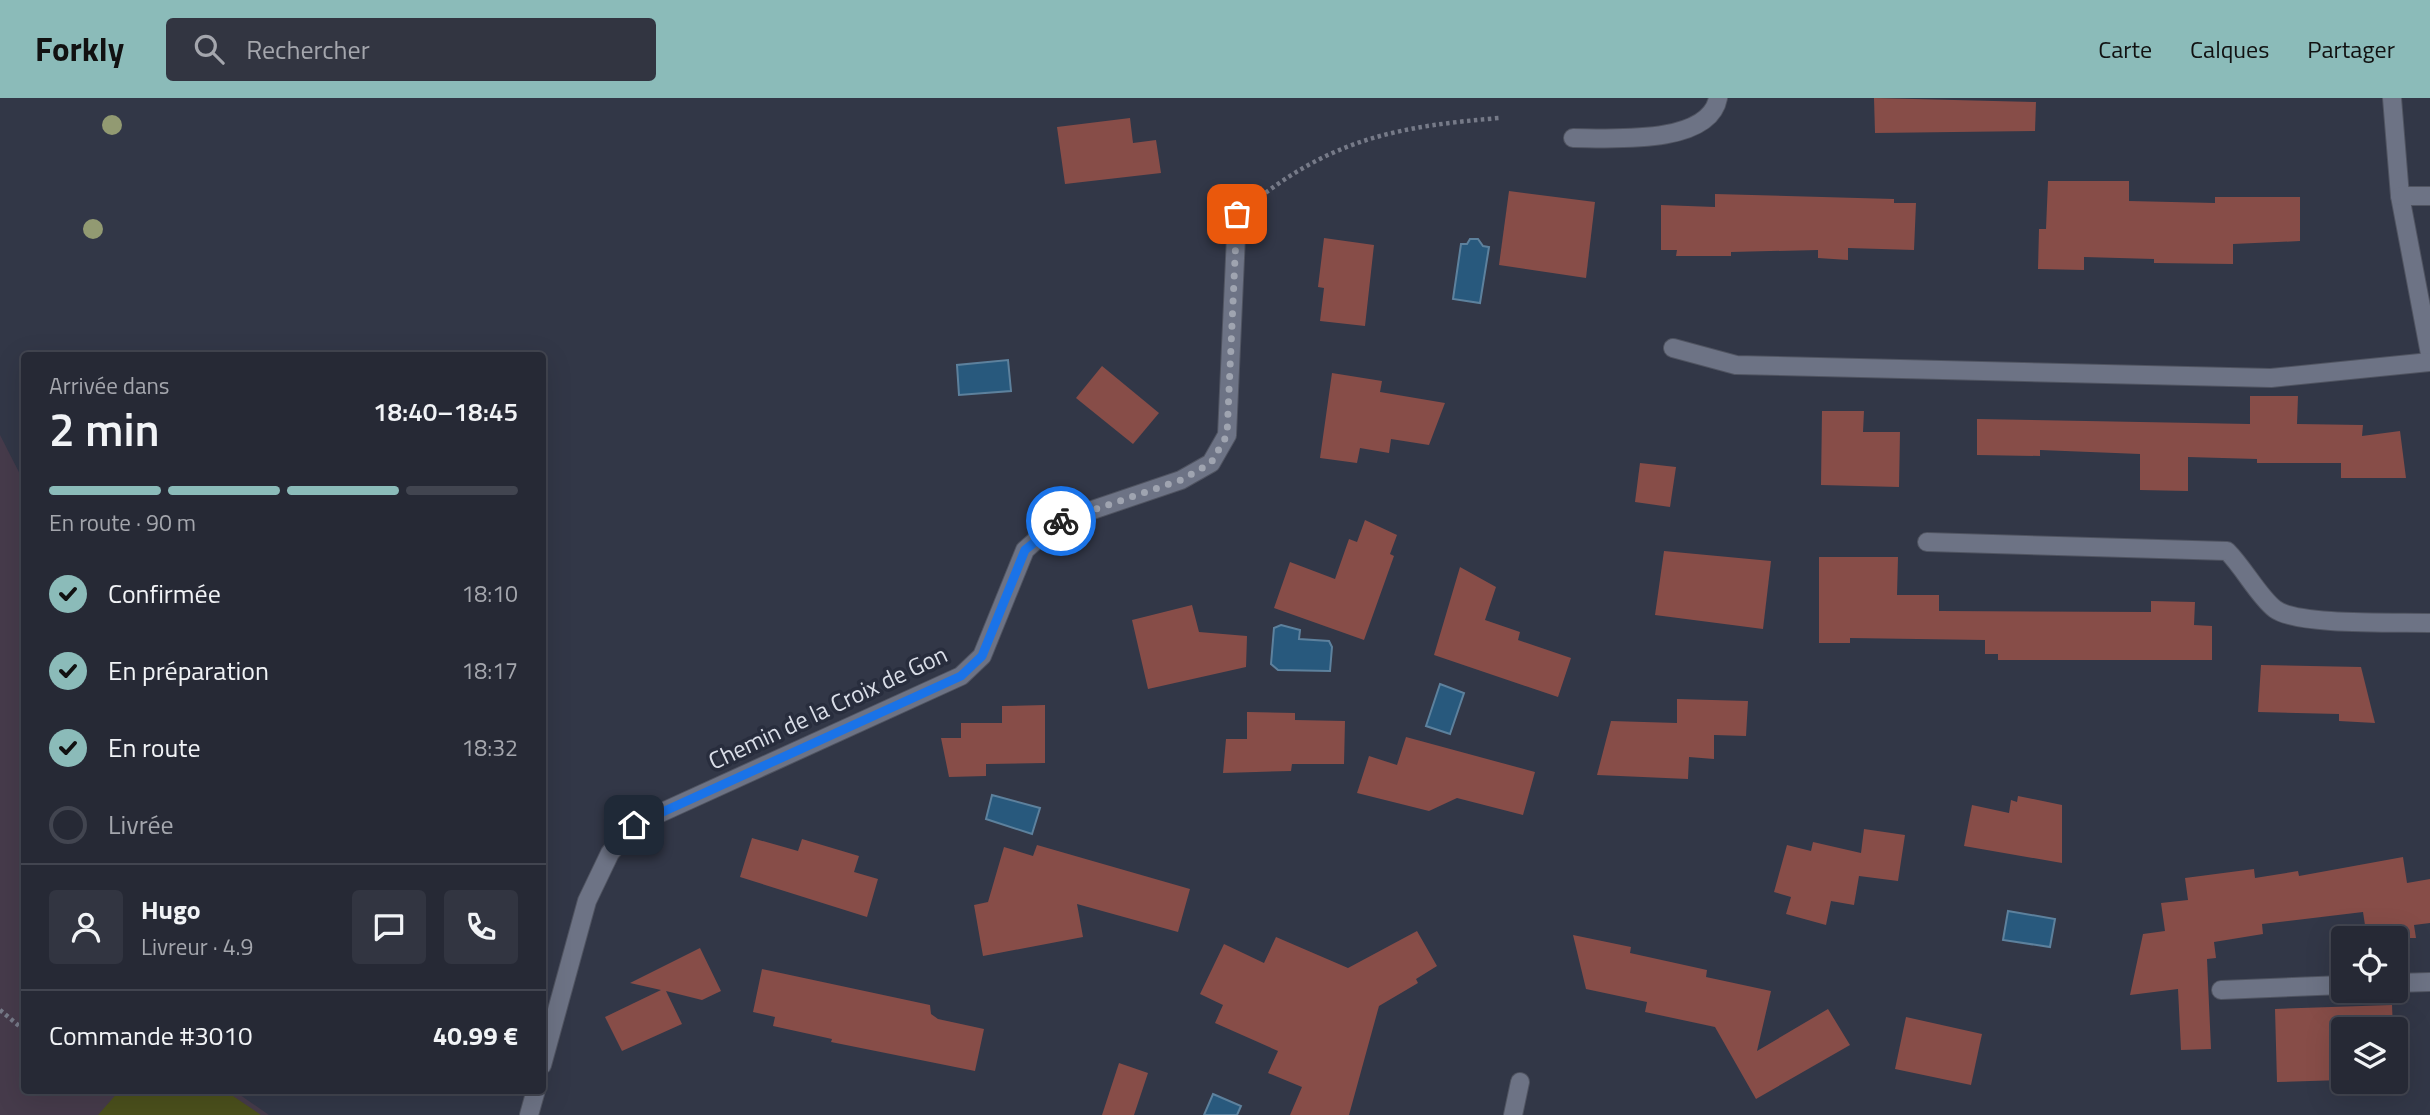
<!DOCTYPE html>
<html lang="fr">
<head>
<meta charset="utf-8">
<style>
  :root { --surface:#262935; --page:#323541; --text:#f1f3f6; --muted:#a4a6ad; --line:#424550; --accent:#8bbbb9 }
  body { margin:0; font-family:"Titillium Web",sans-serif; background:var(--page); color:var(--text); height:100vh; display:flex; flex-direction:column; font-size:26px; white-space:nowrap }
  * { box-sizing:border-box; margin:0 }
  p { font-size:23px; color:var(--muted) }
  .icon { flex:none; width:38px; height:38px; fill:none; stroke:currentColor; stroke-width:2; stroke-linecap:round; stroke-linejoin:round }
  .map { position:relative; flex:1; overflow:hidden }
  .panel { position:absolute; left:21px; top:254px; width:525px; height:742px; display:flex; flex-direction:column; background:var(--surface); border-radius:7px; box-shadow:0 7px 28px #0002,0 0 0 2px var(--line) }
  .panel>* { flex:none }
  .buttons { position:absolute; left:2331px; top:828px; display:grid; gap:14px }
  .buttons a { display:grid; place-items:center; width:77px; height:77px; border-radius:7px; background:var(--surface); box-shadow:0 7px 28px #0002,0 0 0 2px var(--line); font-size:35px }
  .pin { position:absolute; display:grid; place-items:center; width:60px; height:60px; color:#fff; margin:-30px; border-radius:14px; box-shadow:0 4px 10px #0006 }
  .courier { position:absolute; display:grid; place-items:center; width:70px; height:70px; margin:-35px; border:5px solid #1a73e8; border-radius:50%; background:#fff; color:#222; box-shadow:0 2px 9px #0007 }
  .summary em { font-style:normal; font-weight:600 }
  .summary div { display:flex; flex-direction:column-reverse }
  .summary { display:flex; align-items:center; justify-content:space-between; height:119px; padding:0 28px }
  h1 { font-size:46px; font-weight:600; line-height:52px }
  .bar { display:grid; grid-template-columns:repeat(4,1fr); gap:10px 7px; align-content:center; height:84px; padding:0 28px }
  .bar i { height:9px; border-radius:5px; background:var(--line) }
  .bar .active { background:var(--accent) }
  .bar p { grid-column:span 4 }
  .line { display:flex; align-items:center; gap:18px; padding:0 28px; border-top:2px solid var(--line) }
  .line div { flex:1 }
  .round { display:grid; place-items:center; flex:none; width:74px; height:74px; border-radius:7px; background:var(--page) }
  ol { padding:0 28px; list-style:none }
  li { display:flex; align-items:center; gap:21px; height:77px }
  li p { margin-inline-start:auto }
  li .icon { padding:7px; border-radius:50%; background:var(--accent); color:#111; stroke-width:4 }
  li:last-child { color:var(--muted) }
  li i { width:38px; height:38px; border:4px solid var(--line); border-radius:50% }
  header { display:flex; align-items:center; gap:42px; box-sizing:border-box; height:98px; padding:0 35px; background:var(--accent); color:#111 }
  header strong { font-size:33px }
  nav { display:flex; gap:38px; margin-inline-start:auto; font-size:24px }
  .search { width:490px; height:63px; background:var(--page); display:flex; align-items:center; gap:18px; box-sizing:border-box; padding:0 24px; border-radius:7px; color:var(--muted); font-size:26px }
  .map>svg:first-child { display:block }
  .education { fill:#463b4b }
  .green { fill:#4b501c }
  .water { fill:#28597d; stroke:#5d819d; stroke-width:2 }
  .building { fill:#874d48 }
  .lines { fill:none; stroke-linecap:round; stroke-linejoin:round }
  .minor-casing { stroke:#505461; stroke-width:20 }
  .path { stroke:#767a88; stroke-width:4.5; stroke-dasharray:3.5 3.5; stroke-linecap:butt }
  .minor { stroke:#6d7385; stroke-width:18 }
  .tree { fill:#929a72 }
  .done { stroke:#9fa4b0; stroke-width:7; stroke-dasharray:0 12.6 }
  .route { stroke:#1a73e8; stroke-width:9 }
  .labels { text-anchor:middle; stroke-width:7; stroke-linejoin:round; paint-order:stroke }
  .street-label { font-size:24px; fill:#dadee8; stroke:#282d3d }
</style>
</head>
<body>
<header>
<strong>Forkly</strong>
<div class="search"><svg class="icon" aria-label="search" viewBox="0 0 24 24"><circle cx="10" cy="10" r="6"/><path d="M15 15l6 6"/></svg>Rechercher</div>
<nav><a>Carte</a><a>Calques</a><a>Partager</a></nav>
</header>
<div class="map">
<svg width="2430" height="1017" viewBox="0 0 2430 1017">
  <rect width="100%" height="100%" fill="#323747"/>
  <polygon class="education" points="0,337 24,384 24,992 233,992 269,1017 0,1017"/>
  <polygon class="green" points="120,992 224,992 261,1017 98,1017"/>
  <g class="water">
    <polygon points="1470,141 1478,141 1483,148 1489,149 1480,205 1453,201 1461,146 1467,146"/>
    <polygon points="1008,262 1011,293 959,297 957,267"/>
    <polygon points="1281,527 1300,532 1299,541 1329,543 1332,549 1330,573 1278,572 1271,566 1274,530"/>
    <polygon points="1440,586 1464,595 1450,636 1426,628"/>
    <polygon points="992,697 1040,710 1032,736 986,721"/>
    <polygon points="2008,813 2055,821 2050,849 2003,842"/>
    <polygon points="1213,996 1241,1008 1237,1017 1204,1017"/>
  </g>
  <g class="building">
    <polygon points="1874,0 2036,4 2035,33 1875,35"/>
    <polygon points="1130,20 1133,45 1156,42 1161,75 1065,86 1057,29"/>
    <polygon points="2048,83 2129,83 2129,103 2215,105 2215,99 2300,99 2300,143 2233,146 2233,166 2154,165 2154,161 2084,159 2084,172 2038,171 2039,131 2046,131"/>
    <polygon points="1509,93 1595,104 1586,180 1499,167"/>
    <polygon points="1715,96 1894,101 1894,105 1916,105 1914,152 1848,150 1848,162 1818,160 1818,152 1731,154 1731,158 1676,158 1677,152 1661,152 1661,107 1715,109"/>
    <polygon points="1324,140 1374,147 1365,228 1320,223 1324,190 1318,189"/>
    <polygon points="1102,268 1159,315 1133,346 1076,300"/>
    <polygon points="1332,275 1382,283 1380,294 1445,305 1429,347 1391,341 1389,355 1360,350 1357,365 1320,360"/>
    <polygon points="2250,298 2298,298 2297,326 2363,327 2362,338 2400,333 2406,380 2341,380 2341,365 2257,365 2257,361 2188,359 2188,393 2140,392 2140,356 2040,352 2040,358 1977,357 1977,321 2250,326"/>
    <polygon points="1822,313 1864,313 1863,334 1900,334 1899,389 1821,387"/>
    <polygon points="1640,365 1676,369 1670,409 1635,404"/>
    <polygon points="1365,422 1397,437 1390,456 1394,458 1364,542 1274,510 1290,464 1335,481 1349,441 1357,444"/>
    <polygon points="1664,453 1771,463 1763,531 1655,517"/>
    <polygon points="1819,459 1898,459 1897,497 1939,497 1939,513 2151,514 2151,503 2195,504 2194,527 2212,528 2212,562 1998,562 1998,556 1985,556 1985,542 1850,540 1850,545 1819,545"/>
    <polygon points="1460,469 1496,489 1485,522 1520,534 1518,542 1571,560 1558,599 1434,557"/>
    <polygon points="1192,507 1199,534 1247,538 1246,569 1148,591 1132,522"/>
    <polygon points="2261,567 2361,569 2375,625 2339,623 2339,616 2258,614"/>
    <polygon points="1677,601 1748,603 1746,638 1714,637 1714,661 1689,659 1688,681 1597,677 1611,623 1677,625"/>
    <polygon points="1045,607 1045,665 986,666 986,678 949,679 941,640 961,640 961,625 1002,625 1002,608"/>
    <polygon points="1247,614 1295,615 1295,622 1345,623 1344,666 1292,666 1291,673 1223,675 1226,641 1247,641"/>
    <polygon points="1406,639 1535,674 1523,717 1457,700 1429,713 1357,695 1369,658 1397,667"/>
    <polygon points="2018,698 2062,707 2062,765 1964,748 1972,707 2009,715 2011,702 2017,704"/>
    <polygon points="1864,731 1905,737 1898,783 1859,778 1854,807 1831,803 1826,827 1786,816 1791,799 1774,794 1787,747 1811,753 1813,744 1861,755"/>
    <polygon points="752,740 798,753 802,741 859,758 854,774 878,781 867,819 740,779"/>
    <polygon points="1037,747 1190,791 1178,834 1077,806 1083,839 983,858 974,807 988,804 1004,749 1033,758"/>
    <polygon points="2403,759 2407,785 2430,781 2430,825 2414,827 2416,840 2367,840 2363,814 2262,826 2263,836 2214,844 2216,860 2207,861 2211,951 2181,952 2178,891 2130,897 2143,836 2165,833 2161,805 2188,802 2185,780 2254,771 2255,780 2298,773 2299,778"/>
    <polygon points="1417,833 1437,868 1416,881 1418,885 1379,908 1349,1017 1290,1017 1302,989 1268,975 1278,953 1215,925 1223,907 1200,896 1224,846 1264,865 1276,839 1348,870"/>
    <polygon points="1573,837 1631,849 1630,855 1707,872 1706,879 1771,893 1757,953 1828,911 1850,947 1756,1001 1715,929 1645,914 1647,904 1586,891"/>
    <polygon points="700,850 721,893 702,902 666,893 682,926 622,953 605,919 661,892 630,885"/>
    <polygon points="762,871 930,907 931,916 938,921 984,931 975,973 831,944 832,941 773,928 775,919 753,914"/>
    <polygon points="2392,907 2393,931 2343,931 2343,982 2277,984 2275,911"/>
    <polygon points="1906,919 1982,936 1971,987 1895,971"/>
    <polygon points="1119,965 1148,975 1134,1017 1102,1017"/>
    <polygon points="2358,984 2395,984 2395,991 2358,993"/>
  </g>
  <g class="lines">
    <g class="minor-casing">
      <g id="minor">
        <polyline points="2392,0 2400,98 2430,256"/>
        <path d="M1573 40C1609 40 1709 48 1718 0"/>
        <polyline points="2400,98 2430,98"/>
        <polyline points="1673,250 1736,267 2271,280 2430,264"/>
        <path d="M1927 444 2227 453C2244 470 2259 499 2275 511 2297 528 2399 524 2430 525"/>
        <polyline points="2396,885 2430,884"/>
        <polyline points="2221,892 2343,887"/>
        <polyline points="542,967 587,803 610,755 634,727 961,578 982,558 1025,452 1057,424 1181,382 1211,365 1227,337 1237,116"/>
        <polyline points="529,1017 536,992"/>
        <polyline points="1513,1017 1520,984"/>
      </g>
    </g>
    <g class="path">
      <path d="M1260 99C1338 39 1404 28 1499 20"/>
      <polyline points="0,912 24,932"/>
    </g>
    <use href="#minor" class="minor"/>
  </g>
  <g class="tree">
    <circle cx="112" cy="27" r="10"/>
    <circle cx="93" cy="131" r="10"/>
  </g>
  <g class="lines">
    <polyline class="done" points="1061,423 1181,382 1211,365 1227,337 1237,116"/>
    <polyline class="route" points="634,727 961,578 982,558 1025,452 1061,423"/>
  </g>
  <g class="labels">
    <g class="street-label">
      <text transform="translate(828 610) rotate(-25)" y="8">Chemin de la Croix de Gon</text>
    </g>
  </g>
</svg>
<div class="buttons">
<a><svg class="icon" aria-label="locate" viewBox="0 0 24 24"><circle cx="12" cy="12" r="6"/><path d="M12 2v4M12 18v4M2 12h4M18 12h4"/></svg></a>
<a><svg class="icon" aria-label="layers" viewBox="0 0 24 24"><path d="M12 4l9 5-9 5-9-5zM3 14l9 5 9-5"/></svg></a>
</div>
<div class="pin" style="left:1237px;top:116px;background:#ea580c"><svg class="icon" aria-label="bag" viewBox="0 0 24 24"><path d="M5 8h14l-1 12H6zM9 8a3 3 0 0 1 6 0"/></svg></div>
<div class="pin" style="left:634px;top:727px;background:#1f2937"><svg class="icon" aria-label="home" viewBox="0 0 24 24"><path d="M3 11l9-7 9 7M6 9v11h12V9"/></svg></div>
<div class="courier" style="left:1061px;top:423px"><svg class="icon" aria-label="bike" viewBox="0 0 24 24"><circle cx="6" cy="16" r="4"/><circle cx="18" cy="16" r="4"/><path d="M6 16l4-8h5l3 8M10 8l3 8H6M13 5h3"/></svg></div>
<section class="panel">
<div class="summary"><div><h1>2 min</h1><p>Arrivée dans</p></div><em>18:40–18:45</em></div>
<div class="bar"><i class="active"></i><i class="active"></i><i class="active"></i><i></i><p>En route · 90 m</p></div>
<ol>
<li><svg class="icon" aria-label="check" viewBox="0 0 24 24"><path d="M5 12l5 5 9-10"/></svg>Confirmée<p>18:10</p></li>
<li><svg class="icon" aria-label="check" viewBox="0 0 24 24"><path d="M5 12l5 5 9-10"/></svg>En préparation<p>18:17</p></li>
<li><svg class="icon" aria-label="check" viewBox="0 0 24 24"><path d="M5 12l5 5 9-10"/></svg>En route<p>18:32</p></li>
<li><i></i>Livrée</li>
</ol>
<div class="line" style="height:126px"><a class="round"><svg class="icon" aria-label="person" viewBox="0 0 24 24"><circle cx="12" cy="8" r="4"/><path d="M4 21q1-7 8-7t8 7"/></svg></a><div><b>Hugo</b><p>Livreur · 4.9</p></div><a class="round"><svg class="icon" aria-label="chat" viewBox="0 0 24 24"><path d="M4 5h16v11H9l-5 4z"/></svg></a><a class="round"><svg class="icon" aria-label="phone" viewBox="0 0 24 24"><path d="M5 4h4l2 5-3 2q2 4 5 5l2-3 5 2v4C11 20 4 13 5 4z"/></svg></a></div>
<div class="line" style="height:91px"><div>Commande #3010</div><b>40.99 €</b></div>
</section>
</div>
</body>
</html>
